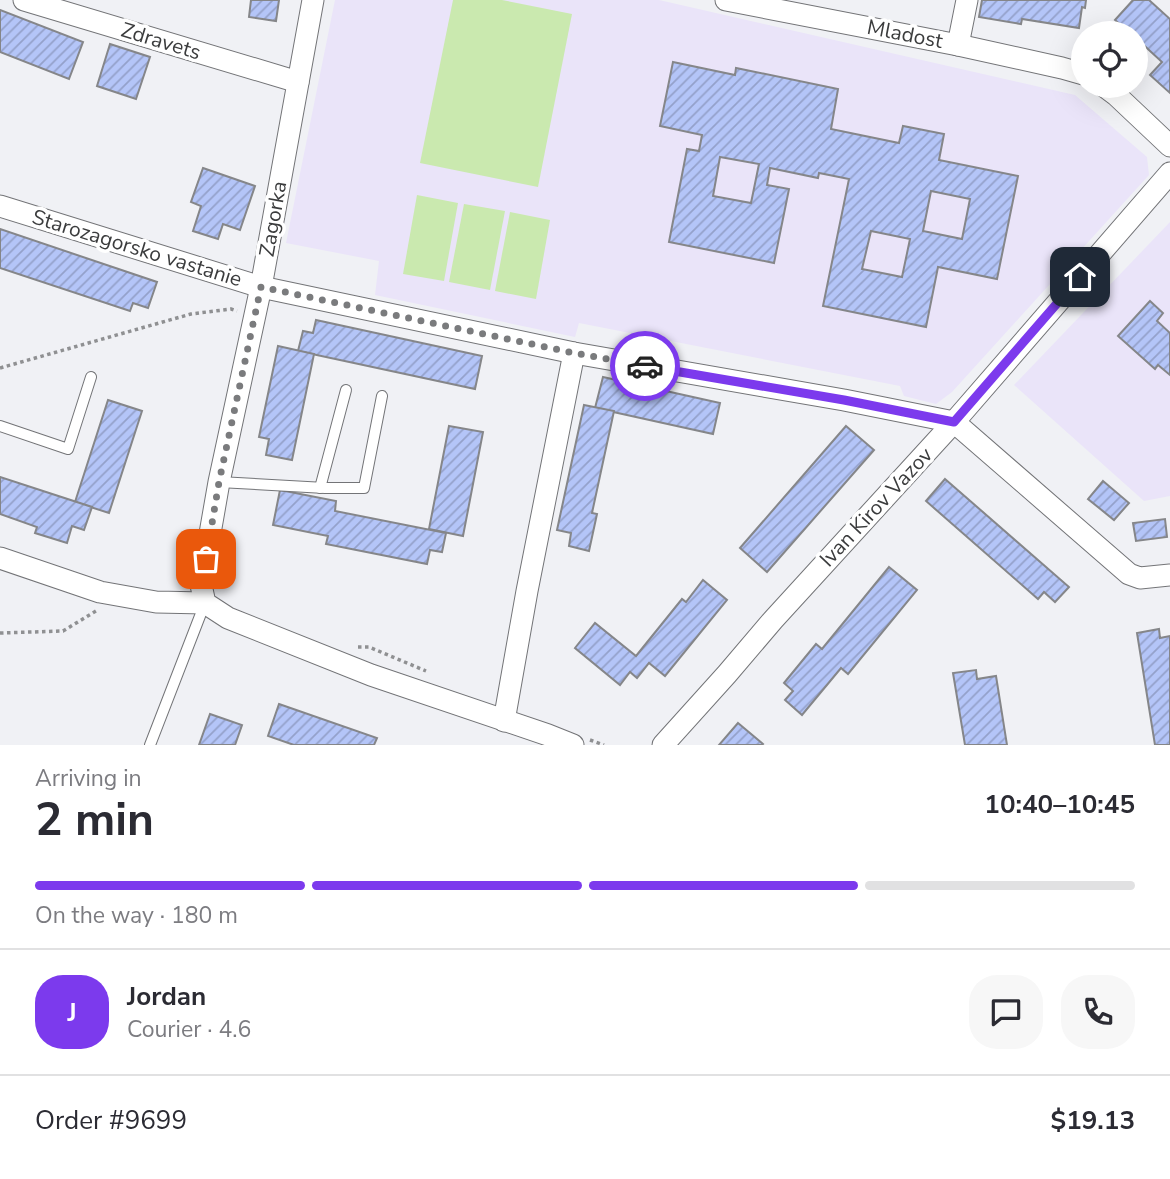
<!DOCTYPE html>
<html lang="en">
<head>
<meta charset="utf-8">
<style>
  :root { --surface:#fff; --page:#f7f7f7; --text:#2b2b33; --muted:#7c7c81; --line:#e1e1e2; --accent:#7c3aed }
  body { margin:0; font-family:"Nunito Sans",sans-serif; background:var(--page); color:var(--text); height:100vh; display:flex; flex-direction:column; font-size:26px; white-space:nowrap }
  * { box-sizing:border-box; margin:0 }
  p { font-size:23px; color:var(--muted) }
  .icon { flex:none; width:38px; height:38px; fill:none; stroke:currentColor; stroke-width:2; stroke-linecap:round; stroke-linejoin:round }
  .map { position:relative; height:745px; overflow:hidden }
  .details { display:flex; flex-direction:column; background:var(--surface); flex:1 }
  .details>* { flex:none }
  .fabs { position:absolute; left:1071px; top:21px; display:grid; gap:14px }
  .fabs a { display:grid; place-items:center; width:77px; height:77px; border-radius:50%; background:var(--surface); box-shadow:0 7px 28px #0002; font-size:35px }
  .pin { position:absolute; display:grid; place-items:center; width:60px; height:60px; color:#fff; margin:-30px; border-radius:14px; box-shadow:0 4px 10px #0006 }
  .courier { position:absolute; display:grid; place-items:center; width:70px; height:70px; margin:-35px; border:5px solid #7c3aed; border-radius:50%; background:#fff; color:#222; box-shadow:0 2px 9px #0007 }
  .overview em { font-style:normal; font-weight:700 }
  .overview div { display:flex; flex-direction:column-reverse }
  .overview { display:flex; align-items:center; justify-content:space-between; height:119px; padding:0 35px }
  h1 { font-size:46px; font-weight:700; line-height:52px }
  .bar { display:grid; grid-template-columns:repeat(4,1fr); gap:10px 7px; align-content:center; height:84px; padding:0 35px }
  .bar i { height:9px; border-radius:5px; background:var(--line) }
  .bar .active { background:var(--accent) }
  .bar p { grid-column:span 4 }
  .line { display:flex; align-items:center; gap:18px; padding:0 35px; border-top:2px solid var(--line) }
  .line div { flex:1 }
  .round { display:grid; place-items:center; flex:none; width:74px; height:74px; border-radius:28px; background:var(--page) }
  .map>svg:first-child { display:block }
  .education { fill:#eae4f9 }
  .garden { fill:#cae9af }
  .building { fill:url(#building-hatch); stroke:#858689; stroke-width:2; fill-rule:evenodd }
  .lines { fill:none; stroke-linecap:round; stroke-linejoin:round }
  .lane-casing { stroke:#737477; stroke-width:12 }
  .street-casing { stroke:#737477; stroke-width:23 }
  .path { stroke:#8f9092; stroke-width:3.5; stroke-dasharray:3.5 3.5; stroke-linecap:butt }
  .lane { stroke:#fff; stroke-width:10 }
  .street { stroke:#fff; stroke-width:21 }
  .done { stroke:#7a7b7d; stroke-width:7; stroke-dasharray:0 12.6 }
  .route { stroke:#7c3aed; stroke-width:9 }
  .labels { text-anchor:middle; stroke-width:7; stroke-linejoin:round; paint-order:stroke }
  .street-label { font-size:21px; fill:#3b3c3d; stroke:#fff }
</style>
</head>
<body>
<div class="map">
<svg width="1170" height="745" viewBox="0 0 1170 745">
  <defs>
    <pattern id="building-hatch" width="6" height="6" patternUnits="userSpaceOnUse" patternTransform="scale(1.75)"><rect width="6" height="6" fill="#b4c5f8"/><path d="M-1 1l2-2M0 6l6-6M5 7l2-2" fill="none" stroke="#94a1ca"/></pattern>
  </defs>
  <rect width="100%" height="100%" fill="#f0f1f5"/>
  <g class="education">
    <polygon points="335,0 659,0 1075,95 1147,157 1149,175 952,392 936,404 904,396 900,386 579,323 575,337 375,295 379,261 286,243"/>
    <polygon points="1170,222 1170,496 1144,501 1014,385"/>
  </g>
  <g class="garden">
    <polygon points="453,0 502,0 572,14 538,187 420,163"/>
    <polygon points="417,195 458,203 444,281 403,274"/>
    <polygon points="464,204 505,211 490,290 449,282"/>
    <polygon points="510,212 550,220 536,299 495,291"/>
  </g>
  <g class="building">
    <polygon points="251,0 279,0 276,21 249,17"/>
    <polygon points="982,0 1086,0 1085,8 1082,7 1079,28 1022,19 1021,24 979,17"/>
    <polygon points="1133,0 1149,0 1170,19 1170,93 1150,75 1162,62 1136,38 1136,33 1130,33 1115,20"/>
    <polygon points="0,10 83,42 69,79 0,52"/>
    <polygon points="110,44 150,57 136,99 97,86"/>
    <path d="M673 62 735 75 736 68 838 89 831 129 899 143 903 126 944 134 939 160 1018 176 997 279 938 267 926 327 823 306 849 179 819 173 818 178 770 168 767 185 789 189 774 263 669 242 687 149 699 151 702 135 660 126ZM720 157 759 164 751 203 713 196ZM931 191 970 199 962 239 923 231ZM871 231 910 239 902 277 862 269Z"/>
    <polygon points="203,168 255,186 240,230 223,224 218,239 193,231 201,206 191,202"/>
    <polygon points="0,229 157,282 148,308 133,303 130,311 0,268"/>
    <polygon points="1150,301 1163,313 1157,321 1170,333 1170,375 1158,365 1155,369 1118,336"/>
    <polygon points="316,320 482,356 475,389 298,351 303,331 313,333"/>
    <polygon points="278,346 314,354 292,460 266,455 269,439 259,437"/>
    <polygon points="603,377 720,403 713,434 595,408"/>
    <polygon points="108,400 142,411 109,513 75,502"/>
    <polygon points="584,405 614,411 592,513 597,514 589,551 569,546 571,533 557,530"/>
    <polygon points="449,426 483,432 463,536 429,529"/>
    <polygon points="846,426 874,450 767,572 740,548"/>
    <polygon points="0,477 92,507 84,530 72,526 67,543 35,533 37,527 0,514"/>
    <polygon points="945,479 1069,587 1055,602 1044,592 1038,599 926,501"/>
    <polygon points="1103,481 1129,503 1114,520 1088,499"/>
    <polygon points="280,490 336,501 335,511 446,533 442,552 430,550 427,564 326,544 328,536 273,525"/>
    <polygon points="1165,519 1167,537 1136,541 1133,523"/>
    <polygon points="889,567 917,590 848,674 841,668 802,715 785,700 793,691 784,683 816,644 822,649"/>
    <polygon points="703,580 727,600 665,676 649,663 637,678 630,672 620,685 575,648 595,623 636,656 682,599 686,602"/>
    <polygon points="1159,629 1160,638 1170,636 1170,745 1155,745 1137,633"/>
    <polygon points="976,670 977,679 996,676 1007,745 965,745 953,673"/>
    <polygon points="279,704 377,738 374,745 294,745 268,736"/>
    <polygon points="210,714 242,725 235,745 199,745"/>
    <polygon points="738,723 763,744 762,745 719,745"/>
  </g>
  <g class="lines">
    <g class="lane-casing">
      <g id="lane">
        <polyline points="0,426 68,449 91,377"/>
        <polyline points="219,482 325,488 364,488 382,396"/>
        <polyline points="320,488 346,390"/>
        <polyline points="150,745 205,603"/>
      </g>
    </g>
    <g class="street-casing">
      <g id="street">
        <polyline points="24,0 298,82"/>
        <polyline points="313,0 261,287 219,482 201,585 205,603 228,618 371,675 548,735 573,745"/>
        <polyline points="726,0 958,45 1062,68 1083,74"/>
        <polyline points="958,45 967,0"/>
        <polyline points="1104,86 1116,95 1170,146"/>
        <polyline points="0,206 261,287 574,353 844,400 954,422 1129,574 1140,578 1170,575"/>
        <polyline points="0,558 100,592 156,602 205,603"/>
        <polyline points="504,721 527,591 574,353"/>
        <polyline points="663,745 727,674 773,620 954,422 1170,173"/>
      </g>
    </g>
    <g class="path">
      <polyline points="0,368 191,314 231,309 237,311"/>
      <polyline points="0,633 63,631 96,611"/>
      <polyline points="358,647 369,647 426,671"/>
      <polyline points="590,740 604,745"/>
    </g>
    <use href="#lane" class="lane"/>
    <use href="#street" class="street"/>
  </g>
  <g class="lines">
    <polyline class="done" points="206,559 219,482 261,287 574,353 645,366"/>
    <polyline class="route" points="645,366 844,400 954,422 1080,277"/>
  </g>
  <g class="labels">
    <g class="street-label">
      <text transform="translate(905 34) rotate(11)" y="7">Mladost</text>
      <text transform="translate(161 41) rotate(17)" y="7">Zdravets</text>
      <text transform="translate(273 219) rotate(-80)" y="7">Zagorka</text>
      <text transform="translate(137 248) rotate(17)" y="7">Starozagorsko vastanie</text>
      <text transform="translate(876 507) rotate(-47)" y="7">Ivan Kirov Vazov</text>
    </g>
  </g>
</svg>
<div class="fabs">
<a><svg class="icon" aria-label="locate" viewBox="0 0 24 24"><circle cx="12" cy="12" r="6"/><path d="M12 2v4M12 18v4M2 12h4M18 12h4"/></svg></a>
</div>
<div class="pin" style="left:206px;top:559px;background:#ea580c"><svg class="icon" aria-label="bag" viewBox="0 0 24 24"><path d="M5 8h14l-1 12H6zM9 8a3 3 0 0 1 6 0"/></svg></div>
<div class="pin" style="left:1080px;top:277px;background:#1f2937"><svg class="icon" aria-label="home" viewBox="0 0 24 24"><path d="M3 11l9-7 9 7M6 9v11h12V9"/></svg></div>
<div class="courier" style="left:645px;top:366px"><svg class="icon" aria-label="car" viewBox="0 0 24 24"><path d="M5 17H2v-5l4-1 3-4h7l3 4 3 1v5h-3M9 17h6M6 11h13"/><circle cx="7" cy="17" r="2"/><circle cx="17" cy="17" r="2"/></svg></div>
</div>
<section class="details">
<div class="overview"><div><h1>2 min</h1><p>Arriving in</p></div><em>10:40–10:45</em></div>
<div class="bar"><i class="active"></i><i class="active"></i><i class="active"></i><i></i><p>On the way · 180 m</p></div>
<div class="line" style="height:126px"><b class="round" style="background:var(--accent);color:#fff">J</b><div><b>Jordan</b><p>Courier · 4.6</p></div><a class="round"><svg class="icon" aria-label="chat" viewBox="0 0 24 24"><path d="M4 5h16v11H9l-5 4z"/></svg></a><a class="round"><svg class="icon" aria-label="phone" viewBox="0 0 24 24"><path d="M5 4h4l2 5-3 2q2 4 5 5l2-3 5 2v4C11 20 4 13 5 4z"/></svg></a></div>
<div class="line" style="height:91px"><div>Order #9699</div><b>$19.13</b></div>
</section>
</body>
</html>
